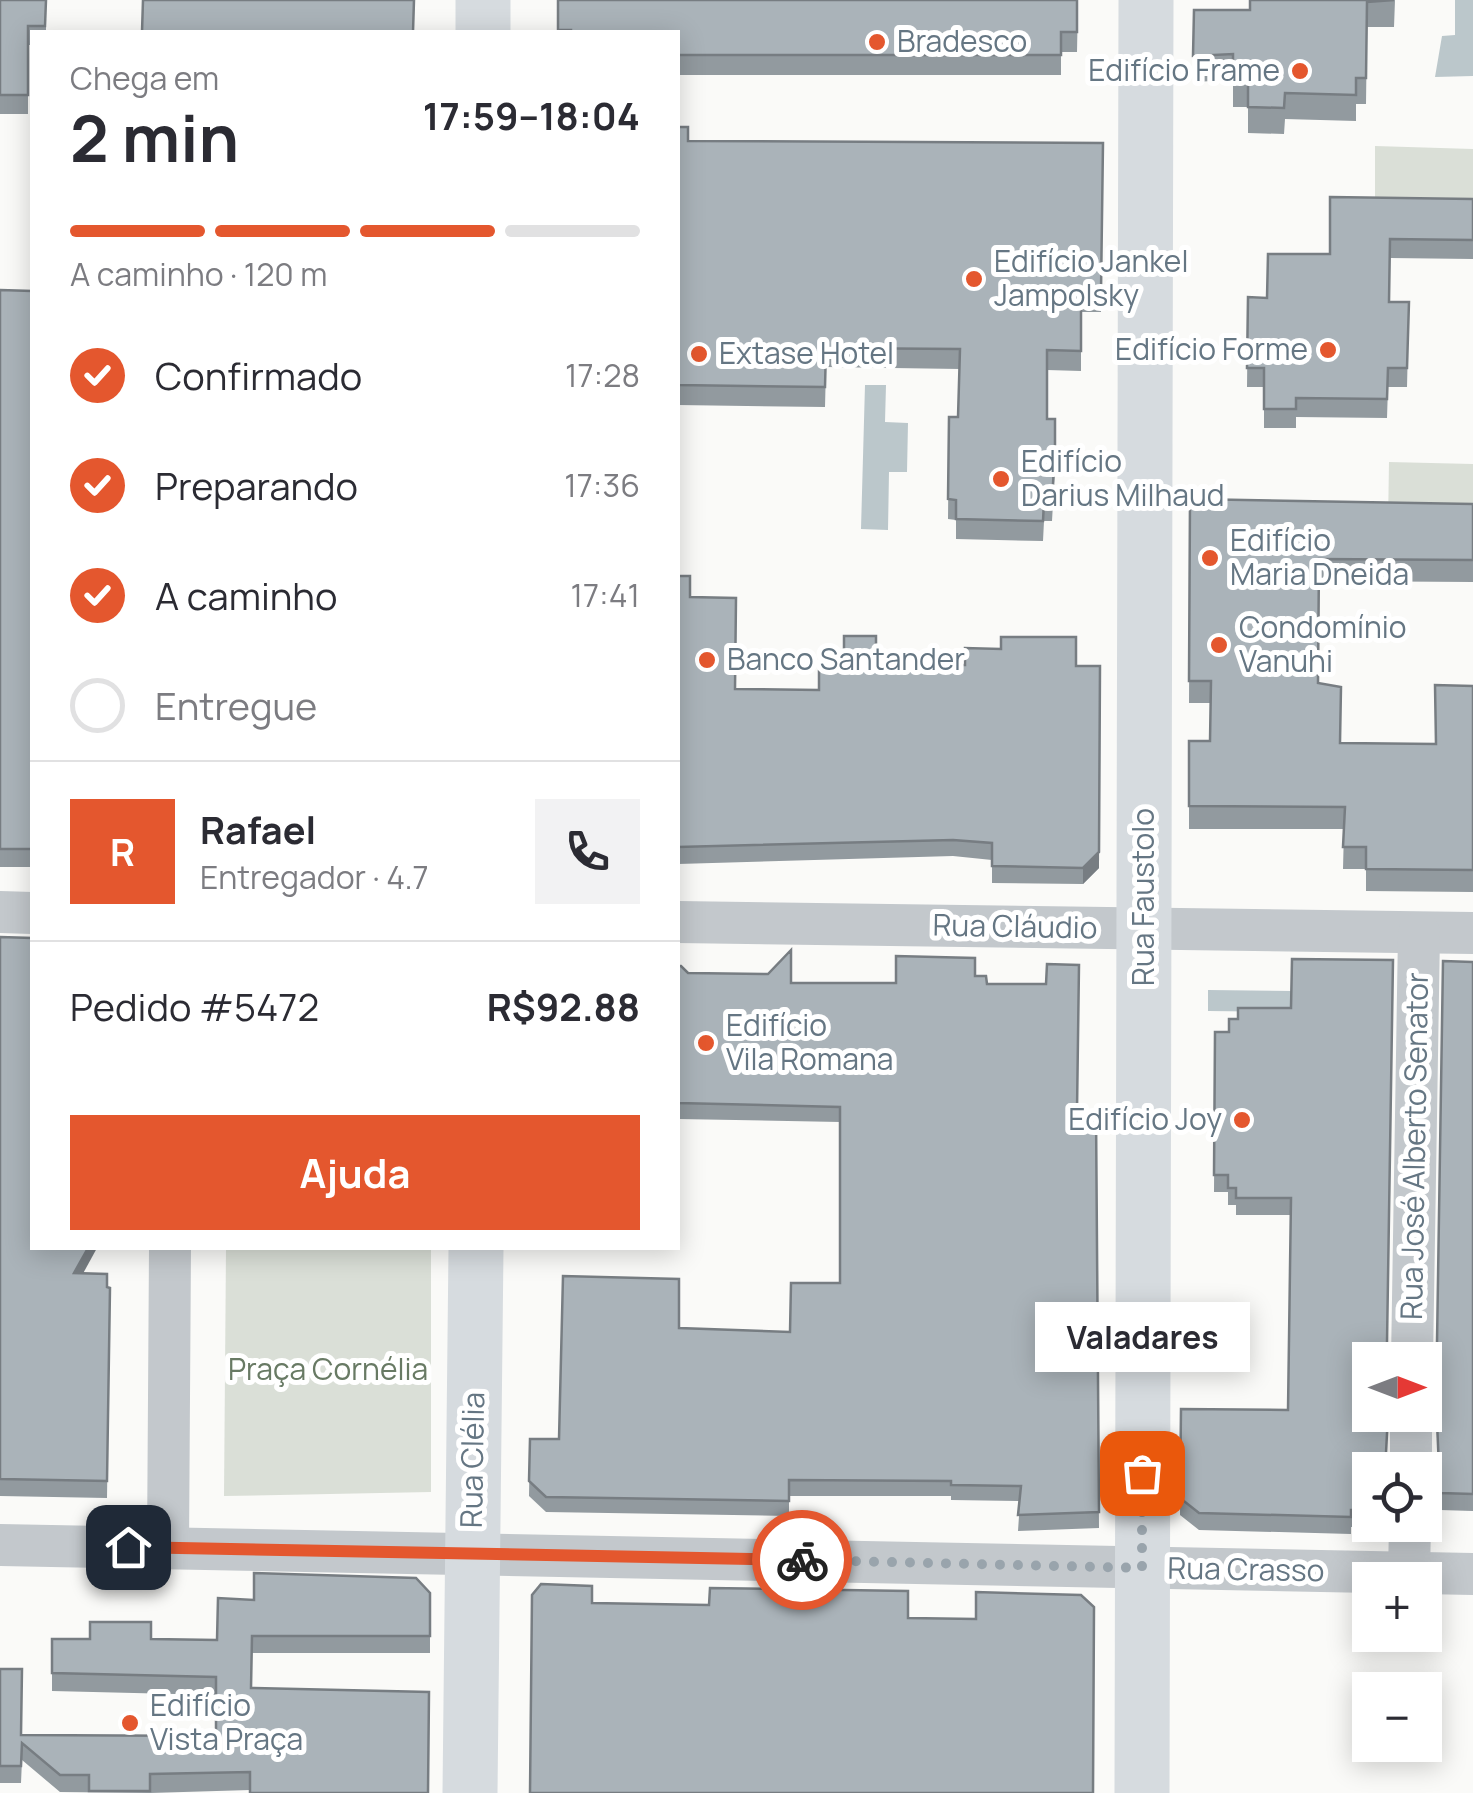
<!DOCTYPE html>
<html lang="pt">
<head>
<meta charset="utf-8">
<style>
  :root { --surface:#fff; --page:#f2f2f3; --text:#2b2b33; --muted:#7c7c81; --line:#e1e1e2; --accent:#e4572e }
  body { margin:0; font-family:Manrope,sans-serif; background:var(--page); color:var(--text); height:100vh; display:flex; flex-direction:column; font-size:38px; white-space:nowrap }
  * { box-sizing:border-box; margin:0 }
  p { font-size:32px; color:var(--muted) }
  .icon { flex:none; width:55px; height:55px; fill:none; stroke:currentColor; stroke-width:2; stroke-linecap:round; stroke-linejoin:round }
  .map { position:relative; flex:1; overflow:hidden }
  .drawer { position:absolute; left:30px; top:30px; width:650px; height:1220px; display:flex; flex-direction:column; background:var(--surface); border-radius:0px; box-shadow:0 5px 25px #0003 }
  .drawer>* { flex:none }
  .needle { width:65px; rotate:90deg }
  .tools { position:absolute; left:1352px; top:1342px; display:grid; gap:20px }
  .tools a { display:grid; place-items:center; width:90px; height:90px; border-radius:0px; background:var(--surface); box-shadow:0 5px 25px #0003; font-size:50px }
  .pin { position:absolute; display:grid; place-items:center; width:85px; height:85px; color:#fff; margin:-42px; border-radius:20px; box-shadow:0 5px 15px #0006 }
  .courier { position:absolute; display:grid; place-items:center; width:100px; height:100px; margin:-50px; border:8px solid #e4572e; border-radius:50%; background:#fff; color:#222; box-shadow:0 2px 12px #0007 }
  .bubble { position:absolute; height:70px; border-radius:0px; background:var(--surface); box-shadow:0 5px 25px #0003; font-size:32px; font-weight:700; line-height:70px; text-align:center }
  .headline em { font-style:normal; font-weight:700 }
  .headline div { display:flex; flex-direction:column-reverse }
  .headline { display:flex; align-items:center; justify-content:space-between; height:170px; padding:0 40px }
  h1 { font-size:65px; font-weight:700; line-height:75px }
  .bar { display:grid; grid-template-columns:repeat(4,1fr); gap:15px 10px; align-content:center; height:120px; padding:0 40px }
  .bar i { height:12px; border-radius:8px; background:var(--line) }
  .bar .current { background:var(--accent) }
  .bar p { grid-column:span 4 }
  .line { display:flex; align-items:center; gap:25px; padding:0 40px; border-top:2px solid var(--line) }
  .line div { flex:1 }
  .round { display:grid; place-items:center; flex:none; width:105px; height:105px; border-radius:0px; background:var(--page) }
  ol { padding:0 40px; list-style:none }
  li { display:flex; align-items:center; gap:30px; height:110px }
  li p { margin-inline-start:auto }
  li .icon { padding:10px; border-radius:50%; background:var(--accent); color:#fff; stroke-width:4 }
  li:last-child { color:var(--muted) }
  li i { width:55px; height:55px; border:5px solid var(--line); border-radius:50% }
  .primary-button { display:flex; gap:20px; margin-top:auto; padding:20px 40px }
  .primary-button a { flex:1; height:115px; border-radius:0px; background:var(--accent); color:#fff; font-size:40px; font-weight:700; line-height:115px; text-align:center }
  .map>svg:first-child { display:block }
  .green { fill:#dadfd7 }
  .water { fill:#bbc7cb }
  .lines { fill:none; stroke-linecap:round; stroke-linejoin:round }
  .street { stroke:#c3c8cc; stroke-width:42 }
  .secondary { stroke:#d6dbdf; stroke-width:55 }
  .primary { stroke:#d6dbdf; stroke-width:55 }
  .wall { fill:#929a9f }
  .shaded-wall { fill:#777d82 }
  .building { fill:#aab3b9; stroke:#777d82; stroke-width:2.5 }
  .done { stroke:#99a4ac; stroke-width:10; stroke-dasharray:0 18 }
  .route { stroke:#e4572e; stroke-width:12 }
  .poi-dot { fill:#e4572e; stroke:#fff; stroke-width:4 }
  .labels { text-anchor:middle; stroke-width:10; stroke-linejoin:round; paint-order:stroke }
  .poi-label { font-size:30px; fill:#657683; stroke:#fff; text-anchor:start }
  .street-label { font-size:30px; fill:#657683; stroke:#fff }
  .park-label { font-size:30px; fill:#687a64; stroke:#fff }
</style>
</head>
<body>
<div class="map">
<svg width="1473" height="1793" viewBox="0 0 1473 1793">
  <rect width="100%" height="100%" fill="#fafaf8"/>
  <g class="green">
    <polygon points="1375,146 1473,149 1473,218 1375,217"/>
    <polygon points="1389,462 1473,464 1473,526 1388,524"/>
    <polygon points="226,1248 431,1248 431,1492 224,1496"/>
  </g>
  <g class="water">
    <polygon points="1455,0 1473,0 1473,76 1435,77 1442,36 1455,35"/>
    <polygon points="865,385 886,385 885,422 908,423 907,472 889,472 888,530 861,529"/>
    <polygon points="1208,990 1291,991 1291,1012 1208,1011"/>
  </g>
  <g class="lines">
    <g class="street">
      <polyline points="0,912 32,913"/>
      <polyline points="678,922 1473,933"/>
      <polyline points="1412,1360 1419,933"/>
      <polyline points="1411,1470 1411,1415"/>
      <polyline points="0,1545 1473,1574"/>
      <polyline points="168,1548 170,1248"/>
      <polyline points="1409,1573 1410,1525"/>
    </g>
    <polyline class="secondary" points="1142,1793 1146,0"/>
    <g class="primary">
      <polyline points="483,0 483,32"/>
      <polyline points="470,1793 476,1248"/>
    </g>
  </g>
  <g class="wall">
    <polygon points="0,0 46,0 46,32 32,32 32,45 28,45 28,114 0,114"/>
    <polygon points="558,0 1078,0 1077,52 1061,52 1061,75 678,75 678,32 558,32"/>
    <polygon points="1395,0 1394,27 1367,27 1366,104 1356,104 1356,121 1285,119 1284,134 1248,133 1248,107 1233,107 1233,80 1193,82 1194,10 1250,10"/>
    <polygon points="678,127 688,141 1103,143 1101,312 1081,312 1081,371 1047,370 1047,419 1055,419 1055,468 1052,521 1044,521 1043,541 956,539 956,520 948,519 949,417 958,417 960,369 826,367 825,407 678,405"/>
    <polygon points="1473,199 1473,259 1390,258 1389,302 1409,302 1407,387 1388,387 1387,418 1296,417 1296,428 1264,428 1264,387 1247,387 1248,297 1267,298 1330,254"/>
    <polygon points="0,290 32,291 32,867 0,867"/>
    <polygon points="1190,499 1473,504 1473,582 1319,581 1319,683 1340,743 1436,744 1473,686 1473,892 1366,891 1366,869 1343,869 1344,829 1189,829 1189,741 1210,741 1211,703 1189,703"/>
    <polygon points="678,576 690,597 735,689 819,690 844,671 876,665 1076,666 1099,868 1083,884 992,883 992,860 953,856 678,864"/>
    <polygon points="0,937 83,1273 107,1287 110,1288 107,1498 0,1496"/>
    <polygon points="1473,962 1473,1511 1440,1510 1436,1414 1425,1395 1425,1361 1433,1357 1437,1343"/>
    <polygon points="678,966 688,973 791,983 896,983 975,976 987,984 1077,1111 1096,1112 1099,1528 1018,1531 1020,1501 951,1500 951,1496 789,1496 789,1516 546,1512 529,1496 530,1439 559,1439 679,1328 790,1332 840,1283 840,1122 678,1119"/>
    <polygon points="1291,1008 1370,1470 1370,1525 1382,1525 1380,1528 1351,1527 1351,1534 1199,1530 1180,1515 1181,1409 1288,1410 1291,1215 1236,1215 1236,1205 1228,1205 1228,1192 1214,1192 1215,1032 1229,1032 1238,1019"/>
    <polygon points="430,1593 430,1653 252,1653 250,1790 150,1793 60,1792 22,1760 21,1783 0,1783 0,1669 21,1735 216,1736 216,1695 52,1691 52,1639 217,1640 254,1600"/>
  </g>
  <g class="shaded-wall">
    <polygon points="1100,683 1099,868 1083,884 1083,868"/>
    <polygon points="88,1248 97,1248 74,1290 74,1273"/>
  </g>
  <g class="building">
    <polygon points="0,0 46,0 45,26 28,26 28,95 0,95"/>
    <polygon points="143,0 414,0 413,32 142,32"/>
    <polygon points="558,0 1077,0 1077,32 1061,32 1061,55 678,55 678,32 571,32 571,30 558,30"/>
    <polygon points="1250,0 1394,0 1367,2 1366,78 1356,78 1356,95 1285,93 1284,108 1248,107 1248,81 1233,81 1233,54 1193,56 1194,10 1250,10"/>
    <polygon points="678,127 688,127 688,141 1103,143 1101,292 1081,292 1081,351 1047,350 1047,419 1055,419 1055,448 1052,502 1044,501 1043,521 956,519 956,500 948,499 949,417 958,417 960,349 826,348 825,387 678,385"/>
    <polygon points="1330,197 1473,199 1473,240 1390,239 1389,302 1409,302 1407,368 1388,368 1387,399 1296,398 1296,409 1264,409 1264,368 1247,368 1248,297 1267,298 1268,254 1330,254"/>
    <polygon points="0,290 32,291 32,849 0,849"/>
    <polygon points="1190,499 1473,504 1473,560 1319,559 1318,683 1341,687 1340,743 1436,744 1435,685 1473,686 1473,870 1366,869 1366,847 1343,847 1345,807 1189,806 1189,741 1210,741 1211,681 1189,681"/>
    <polygon points="678,576 690,576 690,597 736,598 735,689 819,690 819,671 844,671 844,636 876,636 876,665 965,665 965,648 1001,649 1001,637 1076,637 1076,666 1100,666 1099,852 1083,868 992,866 992,843 953,840 678,847"/>
    <polygon points="0,937 32,938 32,1248 88,1248 74,1273 107,1274 107,1287 110,1288 107,1481 0,1479"/>
    <polygon points="791,950 791,983 896,983 896,956 975,958 975,976 986,976 987,984 1046,984 1047,964 1079,965 1077,1111 1096,1112 1099,1512 1018,1515 1021,1486 951,1485 951,1481 789,1480 789,1501 546,1497 529,1481 530,1439 559,1439 563,1276 679,1279 679,1328 790,1332 791,1283 840,1283 840,1107 678,1103 678,966 681,966 688,973 768,974"/>
    <polygon points="1292,959 1393,960 1387,1343 1396,1360 1370,1360 1370,1415 1388,1415 1386,1453 1396,1470 1370,1470 1370,1510 1351,1510 1351,1517 1199,1513 1180,1498 1181,1409 1288,1410 1291,1198 1236,1198 1236,1188 1228,1188 1228,1175 1214,1175 1215,1032 1229,1032 1229,1019 1238,1019 1238,1008 1291,1008"/>
    <polygon points="1443,961 1473,962 1473,1494 1440,1493 1436,1397 1425,1378 1425,1361 1433,1357 1437,1343"/>
    <polygon points="254,1573 416,1578 430,1593 430,1636 252,1636 251,1688 429,1692 428,1793 250,1793 250,1772 150,1774 150,1791 89,1791 89,1775 60,1775 22,1743 21,1766 0,1766 0,1669 22,1669 21,1735 216,1736 216,1677 52,1673 52,1639 90,1639 90,1622 151,1622 151,1639 217,1640 218,1598 254,1600"/>
    <polygon points="541,1584 592,1586 592,1603 709,1605 710,1588 908,1591 908,1618 976,1619 976,1592 1081,1595 1094,1607 1093,1793 530,1793 532,1595"/>
  </g>
  <g class="lines">
    <polyline class="done" points="802,1560 1142,1568 1142,1473"/>
    <polyline class="route" points="128,1547 802,1560"/>
  </g>
  <g class="poi-dot">
    <circle cx="877" cy="42" r="10"/>
    <circle cx="1300" cy="71" r="10"/>
    <circle cx="974" cy="279" r="10"/>
    <circle cx="1328" cy="350" r="10"/>
    <circle cx="699" cy="354" r="10"/>
    <circle cx="1001" cy="479" r="10"/>
    <circle cx="1210" cy="558" r="10"/>
    <circle cx="1219" cy="645" r="10"/>
    <circle cx="707" cy="660" r="10"/>
    <circle cx="706" cy="1043" r="10"/>
    <circle cx="1242" cy="1120" r="10"/>
    <circle cx="130" cy="1723" r="10"/>
  </g>
  <g class="labels">
    <g class="poi-label">
      <text x="897" y="52">Bradesco</text>
      <text x="1280" y="81" text-anchor="end">Edifício Frame</text>
      <text x="994" y="272">Edifício Jankel<tspan x="994" dy="34">Jampolsky</tspan></text>
      <text x="1308" y="360" text-anchor="end">Edifício Forme</text>
      <text x="719" y="364">Extase Hotel</text>
      <text x="1021" y="472">Edifício<tspan x="1021" dy="34">Darius Milhaud</tspan></text>
      <text x="1230" y="551">Edifício<tspan x="1230" dy="34">Maria Dneida</tspan></text>
      <text x="1239" y="638">Condomínio<tspan x="1239" dy="34">Vanuhi</tspan></text>
      <text x="727" y="670">Banco Santander</text>
      <text x="726" y="1036">Edifício<tspan x="726" dy="34">Vila Romana</tspan></text>
      <text x="1222" y="1130" text-anchor="end">Edifício Joy</text>
      <text x="150" y="1716">Edifício<tspan x="150" dy="34">Vista Praça</tspan></text>
    </g>
    <g class="street-label">
      <text transform="translate(1144 897) rotate(-90)" y="10">Rua Faustolo</text>
      <text transform="translate(1015 927) rotate(1)" y="10">Rua Cláudio</text>
      <text transform="translate(1415 1146) rotate(-89)" y="10">Rua José Alberto Senator</text>
      <text transform="translate(473 1460) rotate(-89)" y="10">Rua Clélia</text>
      <text transform="translate(1246 1570) rotate(1)" y="10">Rua Crasso</text>
    </g>
    <g class="park-label">
      <text x="328" y="1380">Praça Cornélia</text>
    </g>
  </g>
</svg>
<div class="tools">
<a><svg class="needle" viewBox="-14 -14 28 28"><path d="M0-13l5 13h-10z" fill="#e53935"/><path d="M0 13l5-13h-10z" fill="#7c7c81"/></svg></a>
<a><svg class="icon" aria-label="locate" viewBox="0 0 24 24"><circle cx="12" cy="12" r="6"/><path d="M12 2v4M12 18v4M2 12h4M18 12h4"/></svg></a>
<a>+</a>
<a>−</a>
</div>
<div class="pin" style="left:1142px;top:1473px;background:#ea580c"><svg class="icon" aria-label="bag" viewBox="0 0 24 24"><path d="M5 8h14l-1 12H6zM9 8a3 3 0 0 1 6 0"/></svg></div>
<div class="pin" style="left:128px;top:1547px;background:#1f2937"><svg class="icon" aria-label="home" viewBox="0 0 24 24"><path d="M3 11l9-7 9 7M6 9v11h12V9"/></svg></div>
<div class="courier" style="left:802px;top:1560px"><svg class="icon" aria-label="bike" viewBox="0 0 24 24"><circle cx="6" cy="16" r="4"/><circle cx="18" cy="16" r="4"/><path d="M6 16l4-8h5l3 8M10 8l3 8H6M13 5h3"/></svg></div>
<div class="bubble" style="left:1035px;top:1302px;width:215px">Valadares</div>
<section class="drawer">
<div class="headline"><div><h1>2 min</h1><p>Chega em</p></div><em>17:59–18:04</em></div>
<div class="bar"><i class="current"></i><i class="current"></i><i class="current"></i><i></i><p>A caminho · 120 m</p></div>
<ol>
<li><svg class="icon" aria-label="check" viewBox="0 0 24 24"><path d="M5 12l5 5 9-10"/></svg>Confirmado<p>17:28</p></li>
<li><svg class="icon" aria-label="check" viewBox="0 0 24 24"><path d="M5 12l5 5 9-10"/></svg>Preparando<p>17:36</p></li>
<li><svg class="icon" aria-label="check" viewBox="0 0 24 24"><path d="M5 12l5 5 9-10"/></svg>A caminho<p>17:41</p></li>
<li><i></i>Entregue</li>
</ol>
<div class="line" style="height:180px"><b class="round" style="background:var(--accent);color:#fff">R</b><div><b>Rafael</b><p>Entregador · 4.7</p></div><a class="round"><svg class="icon" aria-label="phone" viewBox="0 0 24 24"><path d="M5 4h4l2 5-3 2q2 4 5 5l2-3 5 2v4C11 20 4 13 5 4z"/></svg></a></div>
<div class="line" style="height:130px"><div>Pedido #5472</div><b>R$92.88</b></div>
<div class="primary-button"><a>Ajuda</a></div>
</section>
</div>
</body>
</html>
